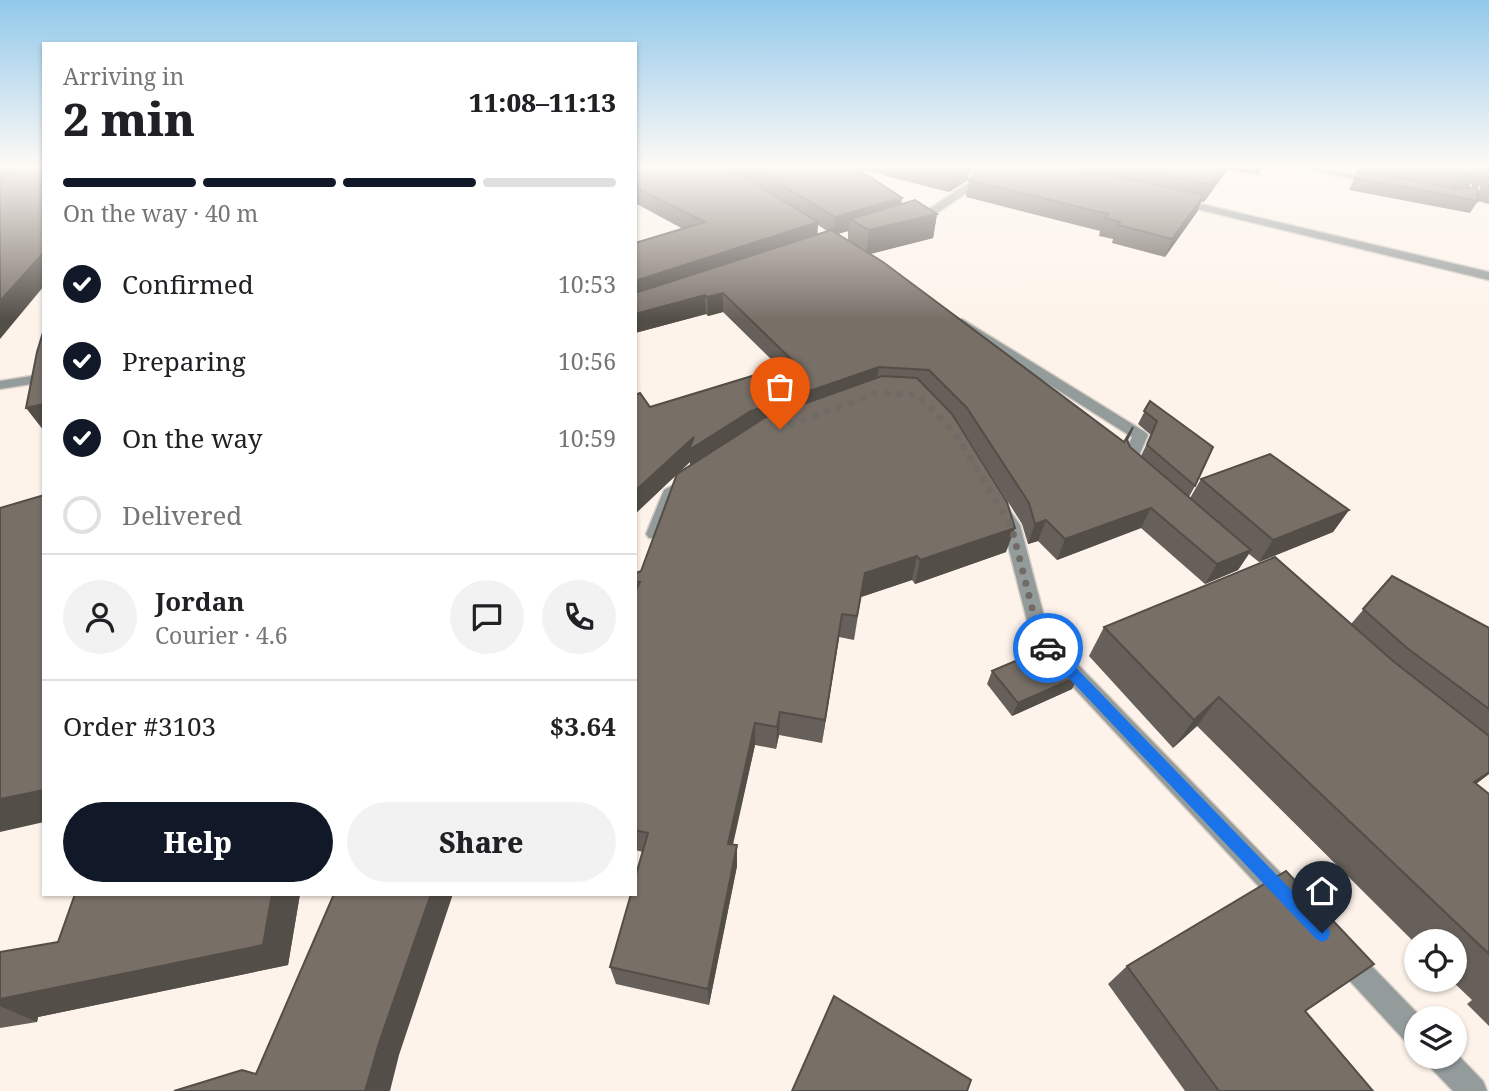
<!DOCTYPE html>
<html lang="en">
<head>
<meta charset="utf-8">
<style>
  :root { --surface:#fff; --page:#f2f2f2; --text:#202124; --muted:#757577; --line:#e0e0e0; --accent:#111827 }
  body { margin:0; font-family:"Noto Serif",serif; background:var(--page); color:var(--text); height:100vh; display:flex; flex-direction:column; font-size:26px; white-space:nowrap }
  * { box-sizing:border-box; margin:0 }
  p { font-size:23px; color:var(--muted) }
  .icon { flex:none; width:38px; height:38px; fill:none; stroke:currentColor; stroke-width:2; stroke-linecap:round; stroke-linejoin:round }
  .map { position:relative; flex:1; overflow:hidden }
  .details { position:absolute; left:42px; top:42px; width:595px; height:854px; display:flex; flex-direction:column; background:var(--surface); border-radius:0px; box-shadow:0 2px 5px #0004 }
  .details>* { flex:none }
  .controls { position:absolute; left:1404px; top:929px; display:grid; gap:14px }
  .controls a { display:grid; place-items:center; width:63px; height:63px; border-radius:50%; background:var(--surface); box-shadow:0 2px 5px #0004; font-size:35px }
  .pin { position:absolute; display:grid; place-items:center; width:60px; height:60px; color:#fff; margin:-72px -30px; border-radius:50% 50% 50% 0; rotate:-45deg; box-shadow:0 0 7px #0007 }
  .pin .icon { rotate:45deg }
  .courier { position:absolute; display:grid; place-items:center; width:70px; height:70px; margin:-35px; border:5px solid #1a73e8; border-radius:50%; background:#fff; color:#222; box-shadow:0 2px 9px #0007 }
  .head em { font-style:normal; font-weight:800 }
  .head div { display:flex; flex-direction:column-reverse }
  .head { display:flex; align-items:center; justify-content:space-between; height:119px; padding:0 21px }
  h1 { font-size:46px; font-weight:800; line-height:52px }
  .bar { display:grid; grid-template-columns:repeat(4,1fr); gap:10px 7px; align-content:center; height:84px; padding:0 21px }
  .bar i { height:9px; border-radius:5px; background:var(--line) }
  .bar .on { background:var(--accent) }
  .bar p { grid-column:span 4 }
  .line { display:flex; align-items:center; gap:18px; padding:0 21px; border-top:2px solid var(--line) }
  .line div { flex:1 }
  .round { display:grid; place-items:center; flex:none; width:74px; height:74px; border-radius:37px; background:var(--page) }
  ol { padding:0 21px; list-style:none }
  li { display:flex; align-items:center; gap:21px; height:77px }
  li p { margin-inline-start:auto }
  li .icon { padding:7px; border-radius:50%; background:var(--accent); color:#fff; stroke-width:4 }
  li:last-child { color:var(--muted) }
  li i { width:38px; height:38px; border:4px solid var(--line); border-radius:50% }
  .primary-button { display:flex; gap:14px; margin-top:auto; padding:14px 21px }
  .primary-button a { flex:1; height:80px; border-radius:42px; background:var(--accent); color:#fff; font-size:28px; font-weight:800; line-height:80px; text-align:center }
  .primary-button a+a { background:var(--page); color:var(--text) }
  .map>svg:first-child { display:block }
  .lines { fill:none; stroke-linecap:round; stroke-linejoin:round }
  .minor-casing { stroke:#d6cdc5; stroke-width:3 }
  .minor { fill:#949b9b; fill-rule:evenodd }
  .wall { fill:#675f59; fill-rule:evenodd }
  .shaded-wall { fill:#544e48 }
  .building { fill:#786f67; stroke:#544e48; stroke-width:2 }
  .route { fill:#1a73e8 }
  .done { stroke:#716b66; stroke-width:7; stroke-dasharray:0 12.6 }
</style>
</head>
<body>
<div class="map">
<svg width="1489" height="1091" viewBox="0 0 1489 1091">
  <rect width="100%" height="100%" fill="#fdf3ea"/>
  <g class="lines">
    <g class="minor-casing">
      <g id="minor">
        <polygon points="971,167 981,167 980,184 937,213 905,220 905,216 929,209 971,181"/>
        <polygon points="1299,167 1319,167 1382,181 1377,184"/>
        <polygon points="1176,198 1489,272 1489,280 1172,203 1171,201"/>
        <polygon points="962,319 1145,432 1148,435 1137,460 1145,467 1143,471 1131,471 1121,461 1132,437 957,326 956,323"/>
        <polygon points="44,374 44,382 0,389 0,381"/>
        <polygon points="690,476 698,481 677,497 661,538 649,538 646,534 664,490"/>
        <polygon points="1003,507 1009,509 1020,525 1049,635 1296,889 1299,898 1296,907 1287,910 1278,907 1033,644 1003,526 995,513"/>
        <polygon points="1346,945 1355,949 1422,1018 1416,1018 1416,1046 1406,1042 1337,967 1333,958 1337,949"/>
        <polygon points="1454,1051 1483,1081 1487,1091 1453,1091 1430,1067 1426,1057 1454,1057"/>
      </g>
    </g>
    <use href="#minor" class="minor"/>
  </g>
  <g class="wall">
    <path d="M635 167H971L968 180 949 192 858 169 902 198 901 204 937 214 933 238 870 254 1124 442 1128 440 1130 447 1141 456 1151 435 1138 424 1150 401 1195 486 1189 497 1190 498 1201 479 1349 510 1333 532 1259 562 1249 554 1238 570 1205 584 1141 528 1057 560 1038 541 1028 544 1022 524 962 429 1006 552 915 584 912 580 861 597 854 640 839 637 822 743 779 735 776 749 755 745 733 845 737 866 709 1005 616 984 610 967 643 852 635 850V575L641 571 690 466V462L635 514V395L650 407 779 367 723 312 708 316 706 314 635 333V243L683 229 635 203ZM818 225 827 231 817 234ZM848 231V240L838 234Z"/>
    <polygon points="984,167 1263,167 1258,175 1228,169 1204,202 1201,202 1197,212 1165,257 1112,243 1113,239 1099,236 1100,231 966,197 969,180 984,169"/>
    <path d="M1358 167H1489V204L1478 201 1470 213 1349 190 1357 172 1356 171ZM1472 182V187L1481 186 1478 191 1469 187Z"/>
    <polygon points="1392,576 1489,628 1489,774 1476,784 1489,794 1489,1026 1467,1004 1472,1000 1451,980 1454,980 1454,942 1416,942 1416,944 1197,726 1173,748 1089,656 1104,627 1351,624"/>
    <polygon points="992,671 1072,689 1012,716 987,684"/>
    <polygon points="75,894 300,894 288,965 38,1017 37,1022 0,1028 0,952 58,942"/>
    <polygon points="1127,966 1305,1011 1373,1091 1185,1091 1108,984"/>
  </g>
  <g class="shaded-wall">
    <polygon points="0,167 25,167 0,194"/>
    <polygon points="965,167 971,167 968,180 949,192 952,175"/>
    <polygon points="1224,167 1229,167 1204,202 1211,185"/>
    <polygon points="1483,170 1489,170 1489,184 1484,181 1481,186 1472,187"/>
    <polygon points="1479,172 1469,187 1450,189 1460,174"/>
    <polygon points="1204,195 1197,212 1165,257 1172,239"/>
    <polygon points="902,198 899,215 850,219 848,231 833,235 835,217"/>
    <polygon points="937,214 933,238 866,255 869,230"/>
    <polygon points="818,222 817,240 635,301 635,281"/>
    <polygon points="44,252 44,286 0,339 0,301"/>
    <polygon points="723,293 723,312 708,316 707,297"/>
    <polygon points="705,295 706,314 635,333 635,314"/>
    <polygon points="879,367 876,386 690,470 690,462 635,514 635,491 694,437 751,411"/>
    <polygon points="44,404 44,431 26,408"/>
    <polygon points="1151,508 1141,528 1057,560 1065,539"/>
    <polygon points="1349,510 1333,532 1259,562 1273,540"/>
    <polygon points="1046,520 1038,541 1028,544 1035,524"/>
    <polygon points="1015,528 1006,552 915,584 920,560"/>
    <polygon points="1251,550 1238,570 1205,584 1217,564"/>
    <polygon points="917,556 912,580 861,597 854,640 865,573"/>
    <polygon points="842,614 839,637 822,743 825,720"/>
    <polygon points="1079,676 1072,689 1012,716 1018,703"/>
    <polygon points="1219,697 1197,726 1173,748 1194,720"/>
    <polygon points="780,712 779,735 776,749 777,727"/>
    <polygon points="755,723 755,745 728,864 728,844"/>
    <polygon points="1489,772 1489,774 1477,783 1438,809"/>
    <polygon points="44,790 44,822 0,832 0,799"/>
    <polygon points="737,845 737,866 709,1005 708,989"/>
    <polygon points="272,894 300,894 288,965 38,1017 37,1022 0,1006 0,999"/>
    <polygon points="431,894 453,894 399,1055 390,1091 365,1091 380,1040"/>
  </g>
  <g class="building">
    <polygon points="13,167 44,167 44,252 0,301 0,180"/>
    <polygon points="635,167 729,167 818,222 635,281 635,243 705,222 635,187"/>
    <polygon points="752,167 855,167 902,198 835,217"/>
    <polygon points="918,167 965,167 952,175"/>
    <polygon points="986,167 1074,167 1204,195 1172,239 1118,225 1120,222 1105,218 1108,214 969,180"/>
    <polygon points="1123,167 1224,167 1211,185"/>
    <polygon points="1422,167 1478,167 1479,172 1460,174"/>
    <rect x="1483" y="167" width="6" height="3"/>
    <polygon points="1359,169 1457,189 1477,187 1478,201 1355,178"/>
    <polygon points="915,200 937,214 869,230 850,219"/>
    <polygon points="831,230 883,262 1124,442 1133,427 1127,440 1130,447 1251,550 1217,564 1151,508 1065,539 1046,520 1035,524 1029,503 967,408 929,370 879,367 751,411 689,450 694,437 635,491 635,395 640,393 650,407 795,363 723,293 707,297 705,295 635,314 635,293"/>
    <polygon points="44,329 44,404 26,408 37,352"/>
    <polygon points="882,376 917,378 952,414 1007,502 1015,528 920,560 917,556 865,573 857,616 842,614 825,720 780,712 777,727 755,723 728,844 737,845 708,989 610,967 631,894 635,894 635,878 648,833 635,830 635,592 640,582 635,581 635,575 636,573 641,571 677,474 764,418"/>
    <polygon points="1150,401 1213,447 1195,486 1147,445 1157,421 1144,411"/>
    <polygon points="1270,454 1349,510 1273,540 1201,479"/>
    <polygon points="44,495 44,790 0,799 0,508"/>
    <polygon points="1275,557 1393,661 1489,736 1489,772 1474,782 1489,794 1489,954 1219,697 1194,720 1104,627"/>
    <polygon points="1392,576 1489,628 1489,709 1407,648 1363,609"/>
    <polygon points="1050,646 1079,676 1018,703 992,671"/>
    <polygon points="1286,871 1374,964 1305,1011 1373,1091 1219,1091 1127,966"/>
    <polygon points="75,894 272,894 263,945 0,999 0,952 58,942"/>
    <polygon points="334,894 431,894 380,1040 365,1091 174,1091 242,1070 256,1074"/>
    <polygon points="834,996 971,1080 967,1091 792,1091"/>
  </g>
  <linearGradient id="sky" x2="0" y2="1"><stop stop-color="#91c8ea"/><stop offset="0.52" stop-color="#fefaf6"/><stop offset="1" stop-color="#fefaf6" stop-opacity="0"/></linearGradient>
  <rect width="1489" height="320" fill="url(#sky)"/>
  <polygon class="route" points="1048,643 1053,644 1328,928 1330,933 1328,939 1322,942 1316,939 1044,652 1042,648"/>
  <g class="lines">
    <polyline class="done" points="780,429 876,393 918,395 955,433 1011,525 1040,639 1048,648"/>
  </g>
</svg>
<div class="controls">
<a><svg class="icon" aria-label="locate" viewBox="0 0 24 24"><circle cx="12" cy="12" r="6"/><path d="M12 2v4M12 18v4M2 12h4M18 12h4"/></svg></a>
<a><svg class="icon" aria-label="layers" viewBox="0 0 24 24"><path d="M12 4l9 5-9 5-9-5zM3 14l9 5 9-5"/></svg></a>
</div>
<div class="pin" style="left:780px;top:429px;background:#ea580c"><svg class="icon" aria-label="bag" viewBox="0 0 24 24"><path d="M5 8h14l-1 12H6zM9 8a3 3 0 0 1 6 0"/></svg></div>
<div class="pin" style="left:1322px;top:933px;background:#1f2937"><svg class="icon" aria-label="home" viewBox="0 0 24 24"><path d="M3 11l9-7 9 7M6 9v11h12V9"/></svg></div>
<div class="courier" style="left:1048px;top:648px"><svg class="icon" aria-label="car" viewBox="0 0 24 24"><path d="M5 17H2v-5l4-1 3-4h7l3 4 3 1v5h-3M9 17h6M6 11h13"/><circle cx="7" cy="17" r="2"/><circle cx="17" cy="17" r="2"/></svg></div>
<section class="details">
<div class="head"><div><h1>2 min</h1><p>Arriving in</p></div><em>11:08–11:13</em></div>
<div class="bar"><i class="on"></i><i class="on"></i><i class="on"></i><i></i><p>On the way · 40 m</p></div>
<ol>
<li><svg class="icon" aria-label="check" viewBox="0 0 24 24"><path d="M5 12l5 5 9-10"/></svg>Confirmed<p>10:53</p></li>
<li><svg class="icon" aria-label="check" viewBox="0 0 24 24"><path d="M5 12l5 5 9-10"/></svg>Preparing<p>10:56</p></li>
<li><svg class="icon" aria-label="check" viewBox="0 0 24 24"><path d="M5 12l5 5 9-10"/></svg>On the way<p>10:59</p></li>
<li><i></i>Delivered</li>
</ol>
<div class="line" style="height:126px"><a class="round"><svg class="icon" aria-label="person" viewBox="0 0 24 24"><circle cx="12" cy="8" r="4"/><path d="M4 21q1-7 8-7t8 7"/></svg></a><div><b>Jordan</b><p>Courier · 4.6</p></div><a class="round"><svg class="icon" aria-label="chat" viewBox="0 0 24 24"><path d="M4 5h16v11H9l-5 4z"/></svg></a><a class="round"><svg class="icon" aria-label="phone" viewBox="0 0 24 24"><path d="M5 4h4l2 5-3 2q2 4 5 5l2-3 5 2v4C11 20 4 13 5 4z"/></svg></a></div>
<div class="line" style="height:91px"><div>Order #3103</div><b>$3.64</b></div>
<div class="primary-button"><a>Help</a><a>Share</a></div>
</section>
</div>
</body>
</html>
